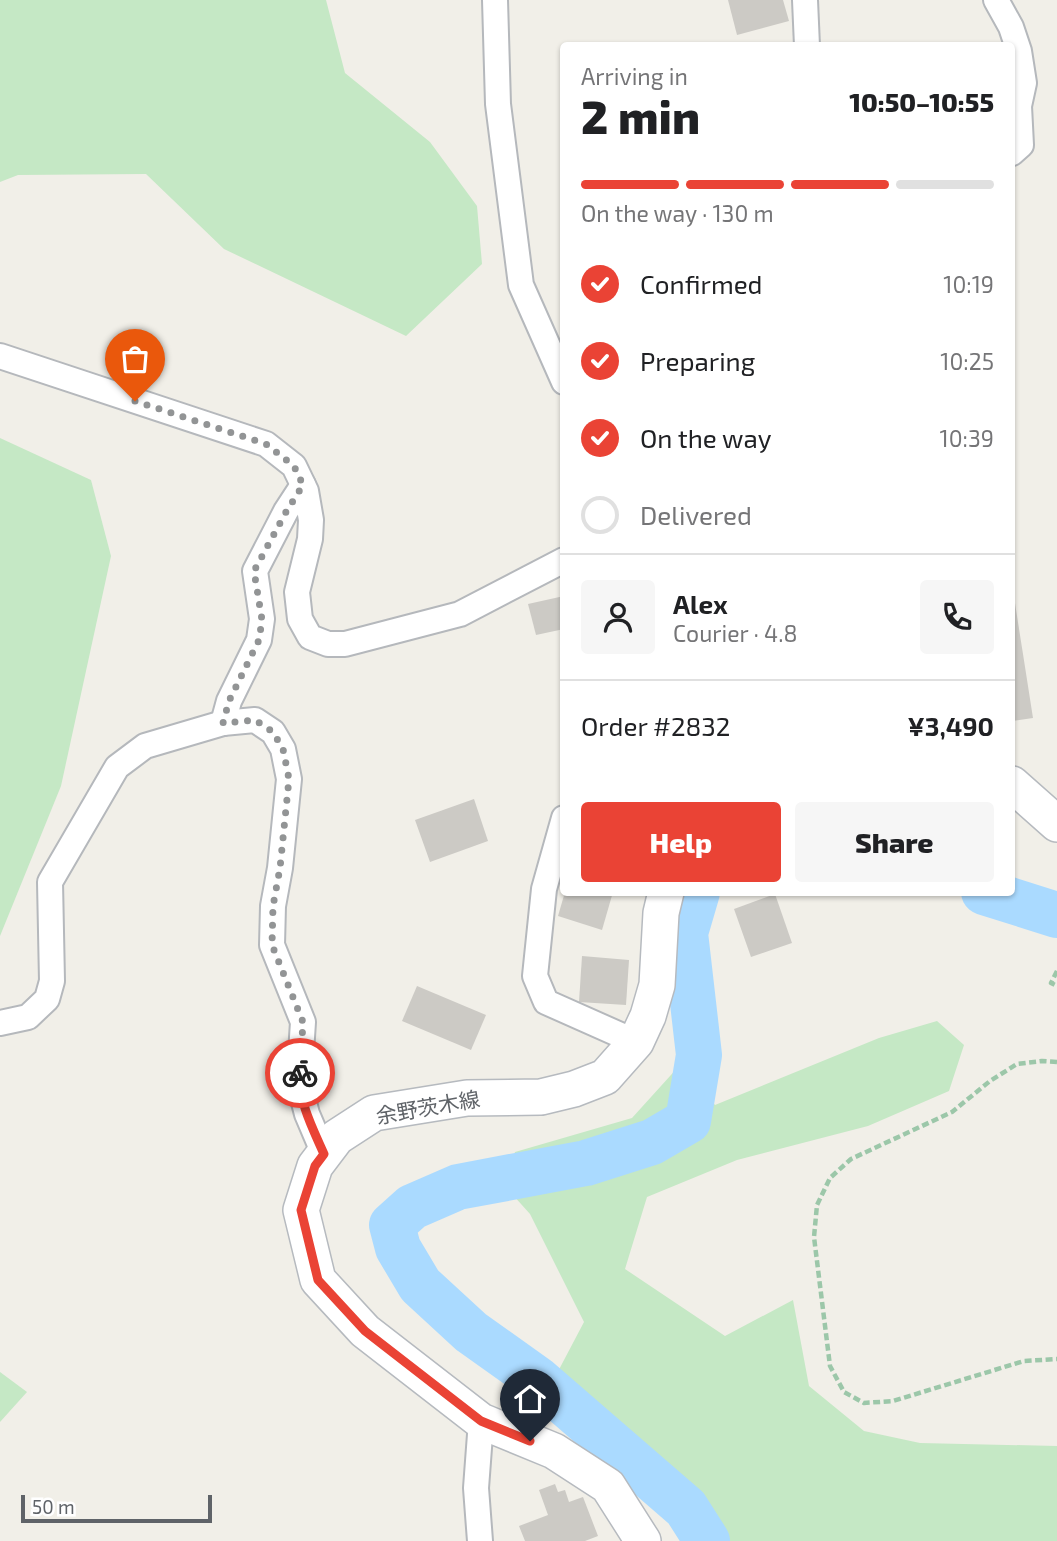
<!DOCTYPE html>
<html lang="en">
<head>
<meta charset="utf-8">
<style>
  :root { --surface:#fff; --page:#f6f6f6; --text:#202124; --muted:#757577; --line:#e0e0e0; --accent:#ea4335 }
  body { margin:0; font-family:"Exo 2","Noto Sans JP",sans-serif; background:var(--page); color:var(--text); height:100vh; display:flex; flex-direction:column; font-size:26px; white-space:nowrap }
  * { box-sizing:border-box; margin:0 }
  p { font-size:23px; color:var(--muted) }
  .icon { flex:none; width:38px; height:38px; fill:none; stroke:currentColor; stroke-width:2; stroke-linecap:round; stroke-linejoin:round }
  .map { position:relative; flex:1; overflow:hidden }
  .drawer { position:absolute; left:560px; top:42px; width:455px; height:854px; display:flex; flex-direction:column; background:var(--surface); border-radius:7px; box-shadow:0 2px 5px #0004 }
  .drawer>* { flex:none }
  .scale { position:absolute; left:21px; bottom:18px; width:191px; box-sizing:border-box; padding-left:7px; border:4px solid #5f6368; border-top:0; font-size:19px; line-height:24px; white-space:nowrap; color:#5f6368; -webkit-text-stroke:5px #fff; paint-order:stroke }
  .pin { position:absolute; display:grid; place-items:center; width:60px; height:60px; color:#fff; margin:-72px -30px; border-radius:50% 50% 50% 0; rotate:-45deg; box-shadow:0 0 7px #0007 }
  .pin .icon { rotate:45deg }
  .courier { position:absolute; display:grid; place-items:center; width:70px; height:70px; margin:-35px; border:5px solid #ea4335; border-radius:50%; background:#fff; color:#222; box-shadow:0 2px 9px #0007 }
  .head em { font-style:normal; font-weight:800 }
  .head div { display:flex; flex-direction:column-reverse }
  .head { display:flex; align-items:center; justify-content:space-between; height:119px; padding:0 21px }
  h1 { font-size:46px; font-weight:800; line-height:52px }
  .bar { display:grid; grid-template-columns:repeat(4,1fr); gap:10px 7px; align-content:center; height:84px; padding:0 21px }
  .bar i { height:9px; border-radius:5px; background:var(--line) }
  .bar .selected { background:var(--accent) }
  .bar p { grid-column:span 4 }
  .line { display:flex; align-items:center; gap:18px; padding:0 21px; border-top:2px solid var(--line) }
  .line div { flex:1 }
  .round { display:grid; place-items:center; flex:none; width:74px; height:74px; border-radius:7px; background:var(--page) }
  ol { padding:0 21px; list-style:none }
  li { display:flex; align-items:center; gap:21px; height:77px }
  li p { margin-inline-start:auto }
  li .icon { padding:7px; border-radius:50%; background:var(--accent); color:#fff; stroke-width:4 }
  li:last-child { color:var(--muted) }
  li i { width:38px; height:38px; border:4px solid var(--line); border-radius:50% }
  .primary-button { display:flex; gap:14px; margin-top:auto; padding:14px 21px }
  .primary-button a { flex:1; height:80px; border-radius:7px; background:var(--accent); color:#fff; font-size:28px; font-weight:800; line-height:80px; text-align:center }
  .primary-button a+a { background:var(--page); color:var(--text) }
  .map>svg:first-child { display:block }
  .green { fill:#c5e8c5 }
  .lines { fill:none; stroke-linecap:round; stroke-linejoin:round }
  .river { stroke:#aadaff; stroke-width:46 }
  .building { fill:#cccac5 }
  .minor-casing { stroke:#b5b8bc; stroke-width:28 }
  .secondary-casing { stroke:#b6babf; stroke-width:38 }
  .path { stroke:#9cc7a9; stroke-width:4.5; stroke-dasharray:7 3.5; stroke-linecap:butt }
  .minor { stroke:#fff; stroke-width:24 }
  .secondary { stroke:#fff; stroke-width:35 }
  .done { stroke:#929495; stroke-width:7; stroke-dasharray:0 12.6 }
  .route { stroke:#ea4335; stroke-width:9 }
  .labels { text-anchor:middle; stroke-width:7; stroke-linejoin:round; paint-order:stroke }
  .street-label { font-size:21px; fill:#5f6368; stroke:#fff }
</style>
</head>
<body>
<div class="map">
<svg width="1057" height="1541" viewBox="0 0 1057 1541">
  <rect width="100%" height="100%" fill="#f1efe8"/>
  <g class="green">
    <polygon points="0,0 326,0 345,73 430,142 477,206 482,264 406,336 224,249 146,174 18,175 0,182"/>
    <polygon points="0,438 91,480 111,556 61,786 0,936"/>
    <polygon points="937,1021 964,1045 949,1091 868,1126 737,1160 647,1197 625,1269 725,1336 793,1300 809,1386 864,1431 920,1443 1057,1446 1057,1541 703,1541 651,1478 544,1398 584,1322 530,1214 504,1185 515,1152 632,1118 680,1065 715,1105 879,1038"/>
    <polygon points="0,1372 27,1392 0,1422"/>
  </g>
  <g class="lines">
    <g class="river">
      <polyline points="697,892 685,933 699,1055 688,1121 652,1142 586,1163 458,1187 412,1207 392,1225 398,1248 420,1285 471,1332 537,1379 686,1508 707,1541"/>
      <polyline points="984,892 1057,915"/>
    </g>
  </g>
  <g class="building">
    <polygon points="728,0 783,0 789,21 737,35"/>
    <polygon points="1012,584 1033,718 1012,721"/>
    <polygon points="564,596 564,629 536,635 528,604"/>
    <polygon points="474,799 488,841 430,862 415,820"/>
    <polygon points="565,892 613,892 602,930 558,916"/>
    <polygon points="775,894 792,943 751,957 734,909"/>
    <polygon points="582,956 629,960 626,1005 579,1002"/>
    <polygon points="417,986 486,1015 471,1050 402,1021"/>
    <polygon points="555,1484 558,1492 565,1490 569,1502 583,1497 598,1536 585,1541 525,1541 519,1526 548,1515 539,1490"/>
  </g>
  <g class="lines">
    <g class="minor-casing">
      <g id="minor">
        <polyline points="495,0 498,104 521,285 564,382"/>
        <polyline points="805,0 807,46"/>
        <polyline points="996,0 1011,27 1019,51 1024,83 1019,106 1021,145 1012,153"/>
        <polyline points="0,356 266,444 294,466 306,491 311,520 310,539 297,592 300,619 310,637 328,644 345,644 460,614 564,560"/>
        <polyline points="223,723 229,701 259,640 262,619 255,571 286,511 303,485"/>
        <polyline points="564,818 544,889 535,976 546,1002 636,1042"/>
        <polyline points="0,1023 28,1017 47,999 52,981 50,882 117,767 145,746 223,723 255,720 273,732 283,749 289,779 280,868 273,906 272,945 303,1022 299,1083 307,1114 324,1154"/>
        <polyline points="480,1541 476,1488 481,1421"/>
      </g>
    </g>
    <g class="secondary-casing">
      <g id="secondary">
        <polyline points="1012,784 1057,824"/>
        <polyline points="643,1541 608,1486 554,1451 481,1421 365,1331 318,1280 301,1210 315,1166 337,1137 374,1113 467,1098 541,1097 574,1089 605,1077 636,1042 648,1016 657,985 661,913 666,892"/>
      </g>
    </g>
    <g class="path">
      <polyline points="1057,971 1051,983 1057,986"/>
      <polyline points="1057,1062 1042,1061 1017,1064 990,1081 952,1112 851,1159 830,1178 817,1205 814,1237 830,1366 844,1392 864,1403 893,1401 1024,1361 1057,1359"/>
    </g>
    <use href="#minor" class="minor"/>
    <use href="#secondary" class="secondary"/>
  </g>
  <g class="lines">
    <polyline class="done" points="135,401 266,444 294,466 303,485 286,512 254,571 262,620 259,640 229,701 223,723 255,720 273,732 283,749 289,779 280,868 273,906 272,945 303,1022 300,1073"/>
    <path class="route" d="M300 1073C298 1101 313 1129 324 1154L315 1166 301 1210 318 1280 365 1331 481 1421 530 1441"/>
  </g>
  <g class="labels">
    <g class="street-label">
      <text transform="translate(428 1108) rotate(-10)" y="7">余野茨木線</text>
    </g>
  </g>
</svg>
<div class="scale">50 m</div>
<div class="pin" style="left:135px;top:401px;background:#ea580c"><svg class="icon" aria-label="bag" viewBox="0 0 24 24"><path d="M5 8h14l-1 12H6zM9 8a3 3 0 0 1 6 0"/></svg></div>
<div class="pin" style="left:530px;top:1441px;background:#1f2937"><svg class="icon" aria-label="home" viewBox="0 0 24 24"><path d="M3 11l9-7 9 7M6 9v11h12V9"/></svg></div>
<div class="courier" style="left:300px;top:1073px"><svg class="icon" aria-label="bike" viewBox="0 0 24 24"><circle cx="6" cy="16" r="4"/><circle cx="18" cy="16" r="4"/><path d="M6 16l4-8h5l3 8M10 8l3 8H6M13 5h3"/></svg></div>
<section class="drawer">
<div class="head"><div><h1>2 min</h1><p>Arriving in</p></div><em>10:50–10:55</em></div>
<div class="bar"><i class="selected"></i><i class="selected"></i><i class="selected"></i><i></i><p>On the way · 130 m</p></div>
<ol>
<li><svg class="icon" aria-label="check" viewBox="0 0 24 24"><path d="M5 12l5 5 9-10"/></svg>Confirmed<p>10:19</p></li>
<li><svg class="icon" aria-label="check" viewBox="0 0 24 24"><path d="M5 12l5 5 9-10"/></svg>Preparing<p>10:25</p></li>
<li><svg class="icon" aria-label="check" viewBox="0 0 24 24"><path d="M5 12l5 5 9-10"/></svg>On the way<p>10:39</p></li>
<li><i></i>Delivered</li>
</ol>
<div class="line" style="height:126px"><a class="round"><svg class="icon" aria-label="person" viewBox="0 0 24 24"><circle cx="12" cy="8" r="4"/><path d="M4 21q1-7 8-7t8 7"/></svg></a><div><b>Alex</b><p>Courier · 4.8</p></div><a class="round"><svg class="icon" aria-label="phone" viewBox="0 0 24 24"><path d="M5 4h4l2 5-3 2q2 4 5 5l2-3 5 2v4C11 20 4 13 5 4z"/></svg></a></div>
<div class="line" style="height:91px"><div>Order #2832</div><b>¥3,490</b></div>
<div class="primary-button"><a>Help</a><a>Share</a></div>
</section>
</div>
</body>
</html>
